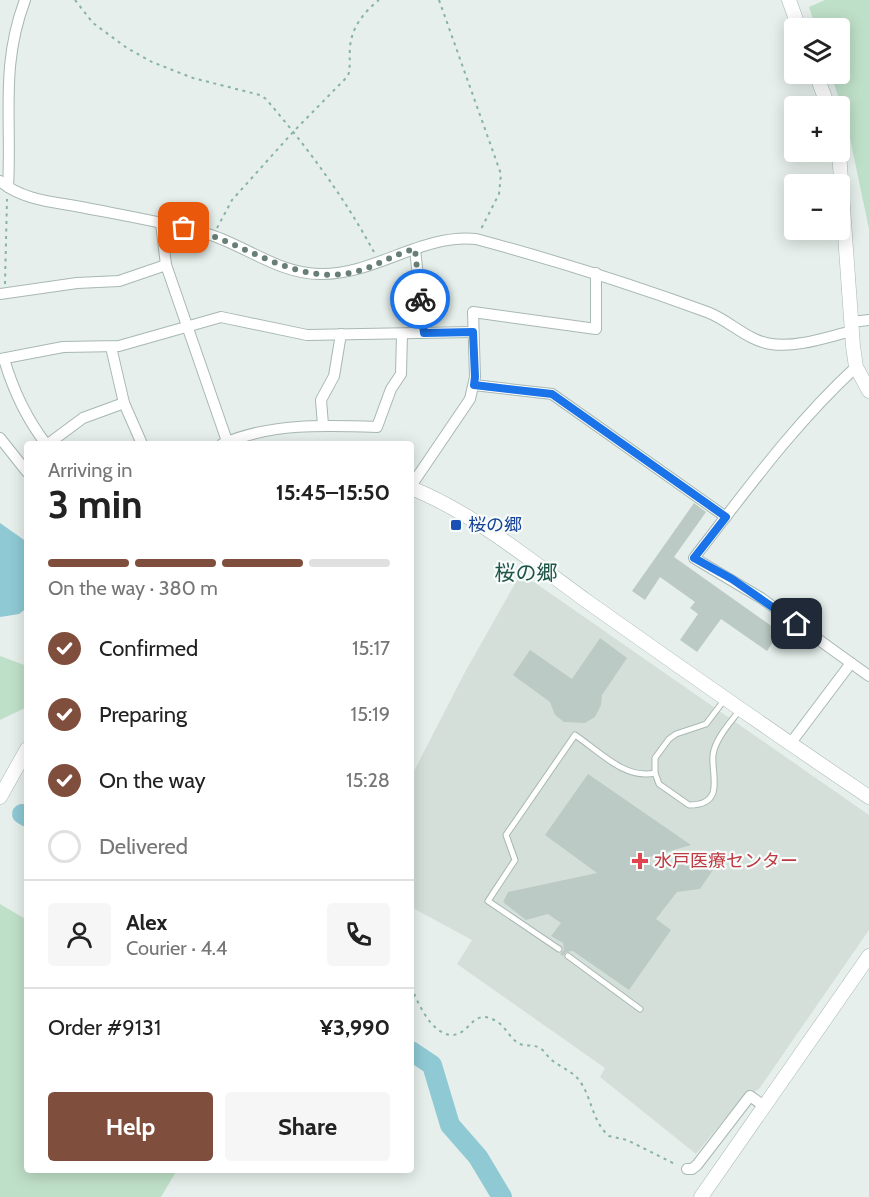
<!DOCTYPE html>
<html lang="en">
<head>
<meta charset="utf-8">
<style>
  :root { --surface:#fff; --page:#f6f6f6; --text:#222; --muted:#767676; --line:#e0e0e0; --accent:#804e3d }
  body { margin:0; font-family:Cabin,"Noto Sans JP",sans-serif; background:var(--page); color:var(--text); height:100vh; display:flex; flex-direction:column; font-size:22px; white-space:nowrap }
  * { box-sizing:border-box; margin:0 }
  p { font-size:20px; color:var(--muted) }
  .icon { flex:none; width:33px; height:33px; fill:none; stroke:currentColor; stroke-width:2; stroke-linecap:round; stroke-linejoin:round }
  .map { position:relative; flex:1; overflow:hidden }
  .sheet { position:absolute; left:24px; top:441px; width:390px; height:732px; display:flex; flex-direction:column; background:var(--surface); border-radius:6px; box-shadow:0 3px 15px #0003 }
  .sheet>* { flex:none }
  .controls { position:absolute; left:784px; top:18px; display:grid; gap:12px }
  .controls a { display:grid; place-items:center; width:66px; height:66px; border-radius:6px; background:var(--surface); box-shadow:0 3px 15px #0003; font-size:30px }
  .pin { position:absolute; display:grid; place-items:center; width:51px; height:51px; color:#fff; margin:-26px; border-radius:12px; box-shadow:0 3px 9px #0006 }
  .courier { position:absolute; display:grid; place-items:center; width:60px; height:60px; margin:-30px; border:4px solid #1a73e8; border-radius:50%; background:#fff; color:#222; box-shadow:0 2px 8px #0007 }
  .summary em { font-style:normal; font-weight:700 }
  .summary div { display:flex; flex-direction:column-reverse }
  .summary { display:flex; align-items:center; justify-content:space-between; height:102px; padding:0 24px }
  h1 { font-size:39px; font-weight:700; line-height:45px }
  .bar { display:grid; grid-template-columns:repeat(4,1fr); gap:9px 6px; align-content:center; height:72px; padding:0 24px }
  .bar i { height:8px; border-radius:4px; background:var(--line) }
  .bar .selected { background:var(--accent) }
  .bar p { grid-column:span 4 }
  .line { display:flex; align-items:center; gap:15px; padding:0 24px; border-top:2px solid var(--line) }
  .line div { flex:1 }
  .round { display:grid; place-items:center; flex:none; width:63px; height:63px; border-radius:6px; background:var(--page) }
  ol { padding:0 24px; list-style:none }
  li { display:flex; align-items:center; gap:18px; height:66px }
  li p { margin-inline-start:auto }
  li .icon { padding:6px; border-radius:50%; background:var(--accent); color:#fff; stroke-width:4 }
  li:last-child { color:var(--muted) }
  li i { width:33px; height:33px; border:3px solid var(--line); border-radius:50% }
  .button { display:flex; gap:12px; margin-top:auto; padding:12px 24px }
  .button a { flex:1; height:69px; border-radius:6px; background:var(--accent); color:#fff; font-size:24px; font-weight:700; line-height:69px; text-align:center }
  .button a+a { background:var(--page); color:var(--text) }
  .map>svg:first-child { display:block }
  .built { fill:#d4dfda }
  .green { fill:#bfe0c8 }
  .water { fill:#8ec9d4 }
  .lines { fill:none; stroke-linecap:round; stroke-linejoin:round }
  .river { stroke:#8ec9d4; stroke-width:20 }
  .building { fill:#bbcac4 }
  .service-casing { stroke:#a8b8b2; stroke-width:7 }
  .minor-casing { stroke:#a8b8b2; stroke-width:12 }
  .tertiary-casing { stroke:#a8b8b2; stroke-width:15 }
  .path { stroke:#86b3a5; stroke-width:2; stroke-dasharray:3 4.5; stroke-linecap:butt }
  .service { stroke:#fff; stroke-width:5 }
  .minor { stroke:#fff; stroke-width:10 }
  .tertiary { stroke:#fff; stroke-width:14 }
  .done { stroke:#687f78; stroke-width:6; stroke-dasharray:0 10.8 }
  .route { stroke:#1a73e8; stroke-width:8 }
  .transit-dot { fill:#1a4fb4; stroke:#f7fbf9; stroke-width:2 }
  .health-dot { fill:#e0444e; stroke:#f7fbf9; stroke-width:2 }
  .labels { text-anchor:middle; stroke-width:4.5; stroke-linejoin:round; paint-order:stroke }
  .transit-label { font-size:18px; fill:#164399; stroke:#f7fbf9; text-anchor:start }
  .health-label { font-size:18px; fill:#be3a42; stroke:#f7fbf9; text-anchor:start }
  .quarter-label { font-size:21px; fill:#1f5548; stroke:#f7fbf9 }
</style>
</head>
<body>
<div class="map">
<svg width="869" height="1197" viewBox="0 0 869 1197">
  <rect width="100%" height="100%" fill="#e6efeb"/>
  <polygon class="built" points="521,573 869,815 869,930 759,1089 740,1100 696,1154 600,1077 605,1068 457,964 472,940 411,907 411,777 465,672"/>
  <g class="green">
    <polygon points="825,0 869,0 869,229 847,124 831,74 840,74 840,28 816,28 809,7"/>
    <polygon points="0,656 27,666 27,707 0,720"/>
    <polygon points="0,904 27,920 27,1170 177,1170 161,1197 0,1197"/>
  </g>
  <polygon class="water" points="0,523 27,542 27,608 19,614 0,617"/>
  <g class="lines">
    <g class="river">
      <polyline points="22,814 27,817"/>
      <polyline points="411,1051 432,1065 450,1125 478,1157 502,1197"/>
    </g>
  </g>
  <g class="building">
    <polygon points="694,503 706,512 674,557 780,632 767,651 721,619 697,652 680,640 698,614 690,608 695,602 660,577 645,600 632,591"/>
    <polygon points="600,638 627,658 602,695 601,705 595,717 585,723 564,722 555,715 550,702 513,675 530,650 572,679"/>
    <polygon points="588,774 691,845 649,857 651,866 706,857 717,864 700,889 677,892 656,919 671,930 629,990 573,951 566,952 563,956 560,954 564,950 563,943 551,936 561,923 548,914 526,920 503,902 508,892 597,873 545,835"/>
  </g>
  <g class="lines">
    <g class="service-casing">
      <g id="service">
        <path d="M725 699 706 724 676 734 669 739 655 758V773L659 784 689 805C726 805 711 775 713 755 715 739 730 723 739 711"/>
        <path d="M559 949 488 901 515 860 506 835 575 735C599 751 625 780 655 773"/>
        <polyline points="568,956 640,1009"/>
      </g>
    </g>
    <g class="minor-casing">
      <g id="minor">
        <path d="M0 181C23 201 57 202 86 208 127 216 170 223 211 235 247 247 282 275 322 274 376 274 421 234 476 239 554 260 631 284 707 312 729 320 748 341 771 344 797 348 827 337 852 331"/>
        <path d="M8 187C12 119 0 66 25 0"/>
        <polyline points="161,223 166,265 228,444"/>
        <polyline points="415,249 424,333"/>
        <polyline points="0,294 77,283 119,281 166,265"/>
        <polyline points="852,322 869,320"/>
        <polyline points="111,347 124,403 142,444"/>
        <polyline points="0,359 63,347 119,346 221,317 307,335 473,332"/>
        <path d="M4 359C13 390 26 418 46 444"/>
        <polyline points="474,385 552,394 726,517"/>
        <polyline points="323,425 321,400 334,376 341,334"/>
        <polyline points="0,438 27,472"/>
        <polyline points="48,444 83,418 124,403"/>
        <path d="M222 444C271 423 324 425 377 427L391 389 401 374 402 334"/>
        <polyline points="411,486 470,399 475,377 473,312 596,329 596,273"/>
        <polyline points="851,663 869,676"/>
        <path d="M790 744 851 663 761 598 694 558C746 491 794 424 856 367"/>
        <polyline points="687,1169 692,1169 697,1165 750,1096 764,1106"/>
      </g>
    </g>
    <g class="tertiary-casing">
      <g id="tertiary">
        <polyline points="789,0 799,28"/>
        <polyline points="816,74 828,106"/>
        <polyline points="839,152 853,346 856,367 869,391"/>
        <path d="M411 488C472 512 534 563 588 602 681 668 774 733 869 797"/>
        <polyline points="0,797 27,749"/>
        <polyline points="701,1197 869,956"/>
      </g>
    </g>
    <g class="path">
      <path d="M75 0 93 23 127 48 152 62 193 78 260 95 266 99C307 147 345 198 375 254"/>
      <polyline points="439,0 501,174 499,194 480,231"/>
      <path d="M217 228 232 200 294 131 348 76C351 66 349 58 350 48 351 28 364 12 379 0"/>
      <polyline points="5,284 7,199"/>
      <polyline points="24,808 27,809"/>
      <path d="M411 987C418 1002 430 1033 451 1035 471 1036 472 1004 499 1023 506 1028 510 1038 518 1043 524 1047 533 1044 540 1048 545 1051 548 1058 553 1061 562 1068 572 1071 579 1080 592 1097 592 1122 609 1136L627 1140 677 1165"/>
    </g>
    <use href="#service" class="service"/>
    <use href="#minor" class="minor"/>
    <use href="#tertiary" class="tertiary"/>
  </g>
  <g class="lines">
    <path class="done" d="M184 228C194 231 205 233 215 237 260 254 304 284 355 272 375 267 394 254 415 249L420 299"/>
    <polyline class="route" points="420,299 424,333 473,332 475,377 474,385 552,394 726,517 694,558 732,579 797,624"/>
  </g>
  <rect class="transit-dot" x="450" y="519" width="12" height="12" rx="3"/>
  <path class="health-dot" d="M637 852h6v6h6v6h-6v6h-6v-6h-6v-6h6z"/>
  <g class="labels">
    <g class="transit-label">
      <text x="468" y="531">桜の郷</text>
    </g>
    <g class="health-label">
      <text x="654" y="867">水戸医療センター</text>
    </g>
    <g class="quarter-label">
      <text x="526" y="580">桜の郷</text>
    </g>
  </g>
</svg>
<div class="controls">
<a><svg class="icon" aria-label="layers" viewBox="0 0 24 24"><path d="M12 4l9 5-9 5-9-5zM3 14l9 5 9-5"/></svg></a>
<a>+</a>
<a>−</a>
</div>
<div class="pin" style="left:184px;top:228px;background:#ea580c"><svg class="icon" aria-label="bag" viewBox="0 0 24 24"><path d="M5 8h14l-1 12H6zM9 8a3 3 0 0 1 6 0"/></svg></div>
<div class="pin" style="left:797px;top:624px;background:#1f2937"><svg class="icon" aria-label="home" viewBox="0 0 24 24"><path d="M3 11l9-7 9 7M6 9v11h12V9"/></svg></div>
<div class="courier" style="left:420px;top:299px"><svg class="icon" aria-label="bike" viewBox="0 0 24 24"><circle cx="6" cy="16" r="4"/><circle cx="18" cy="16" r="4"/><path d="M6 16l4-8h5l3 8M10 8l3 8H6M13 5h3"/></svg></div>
<section class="sheet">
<div class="summary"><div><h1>3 min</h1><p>Arriving in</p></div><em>15:45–15:50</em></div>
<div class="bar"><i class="selected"></i><i class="selected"></i><i class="selected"></i><i></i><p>On the way · 380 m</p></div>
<ol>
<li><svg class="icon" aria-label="check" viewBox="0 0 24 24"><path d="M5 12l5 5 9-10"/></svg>Confirmed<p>15:17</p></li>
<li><svg class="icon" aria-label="check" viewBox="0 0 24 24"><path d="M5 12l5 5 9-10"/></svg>Preparing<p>15:19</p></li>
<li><svg class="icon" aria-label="check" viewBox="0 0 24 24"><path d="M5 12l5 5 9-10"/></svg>On the way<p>15:28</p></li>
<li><i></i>Delivered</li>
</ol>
<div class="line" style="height:108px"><a class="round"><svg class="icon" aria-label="person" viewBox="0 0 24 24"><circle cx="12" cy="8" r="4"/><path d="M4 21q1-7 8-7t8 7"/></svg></a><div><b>Alex</b><p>Courier · 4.4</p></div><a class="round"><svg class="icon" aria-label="phone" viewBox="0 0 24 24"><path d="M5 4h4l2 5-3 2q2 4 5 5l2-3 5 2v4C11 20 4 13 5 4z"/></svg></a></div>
<div class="line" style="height:78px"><div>Order #9131</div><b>¥3,990</b></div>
<div class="button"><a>Help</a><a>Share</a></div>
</section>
</div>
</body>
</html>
